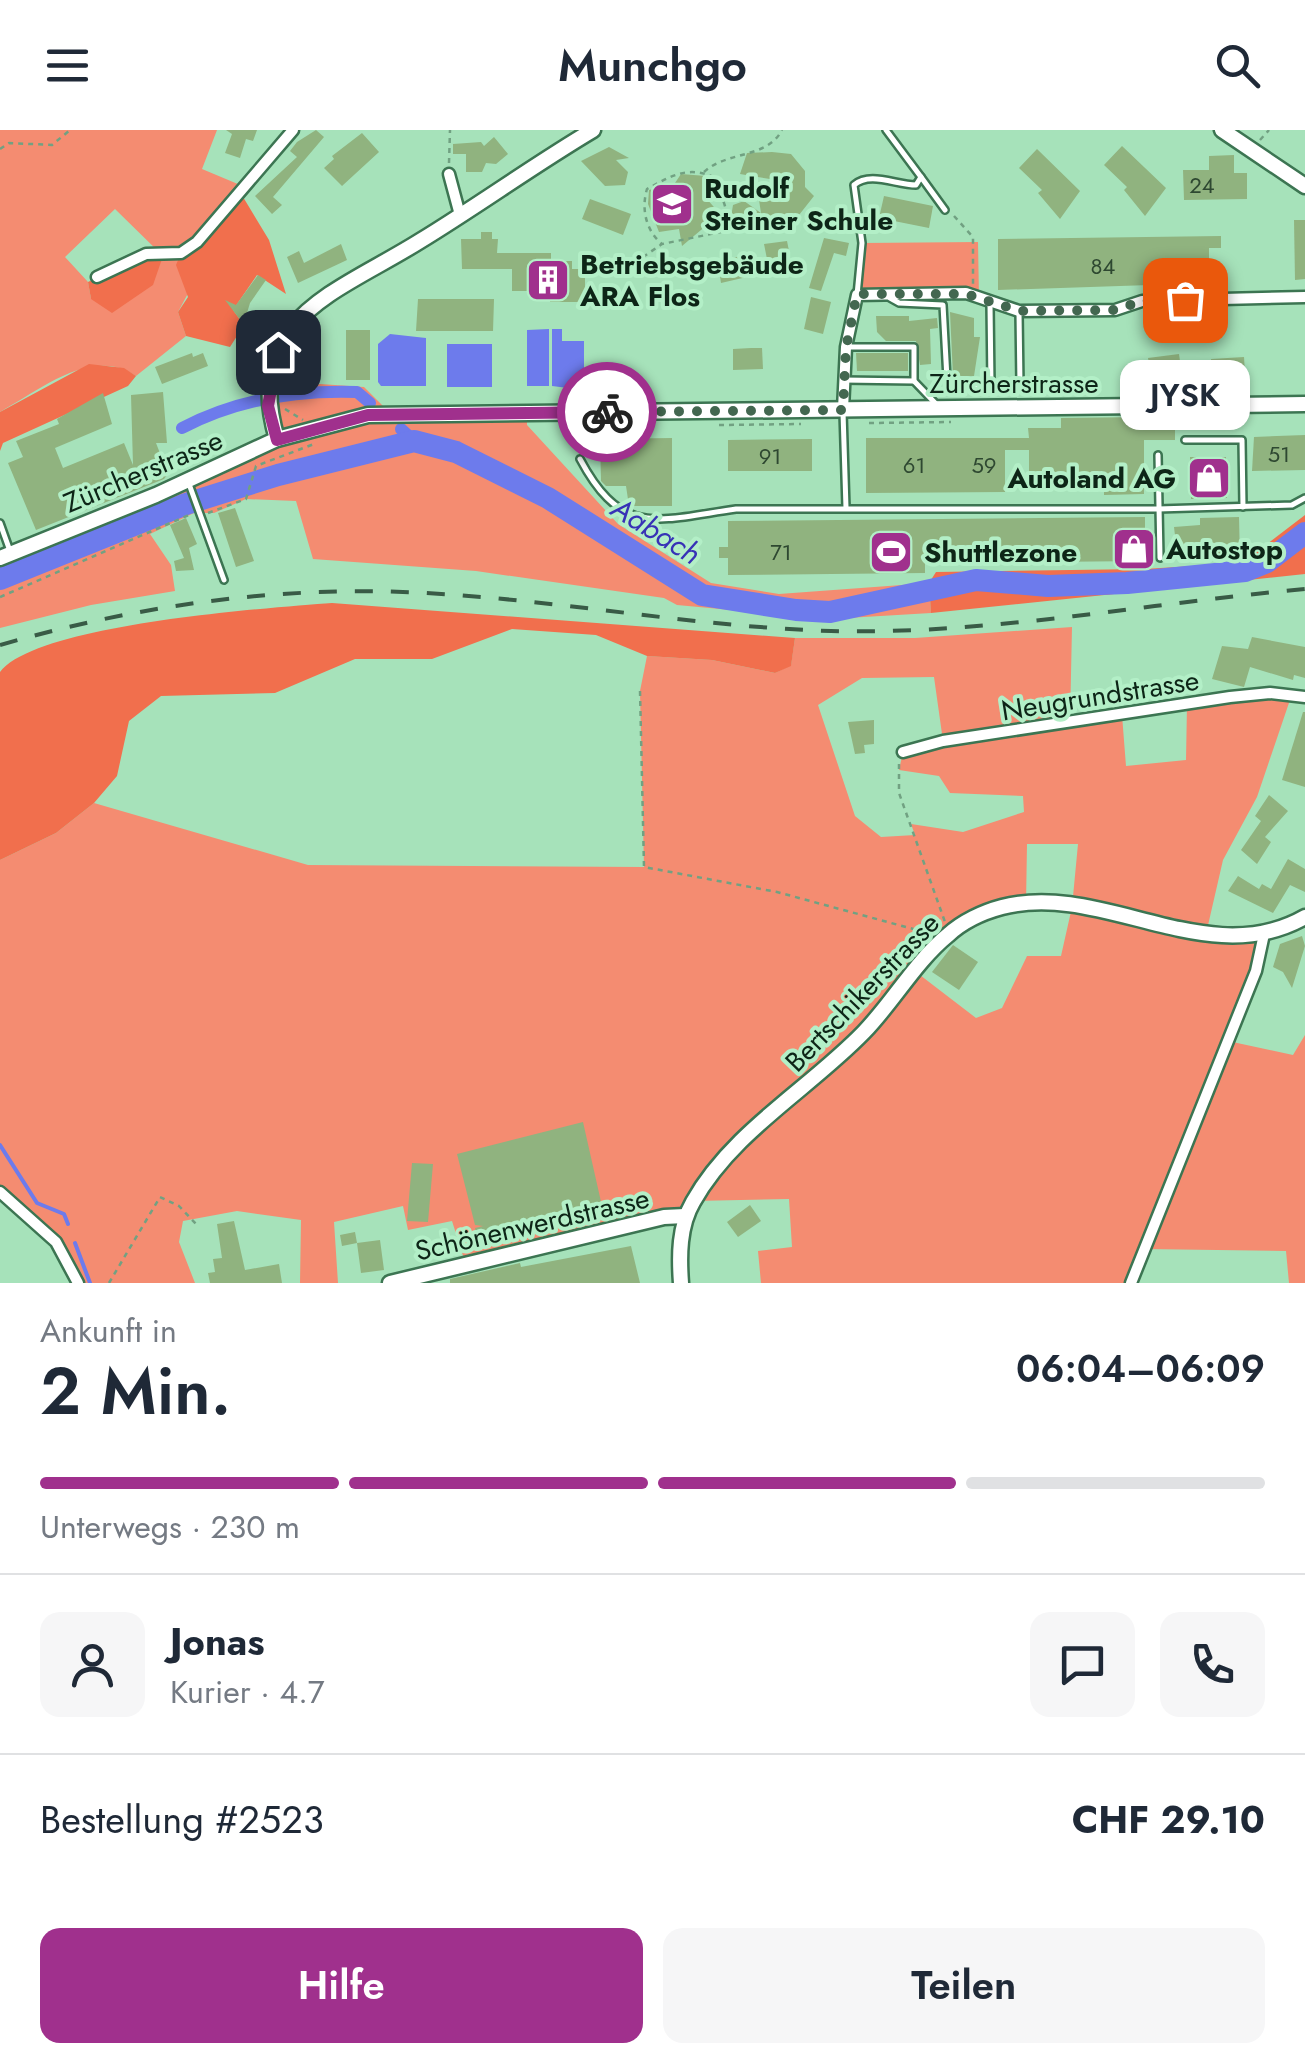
<!DOCTYPE html>
<html lang="de">
<head>
<meta charset="utf-8">
<style>
  :root { --surface:#fff; --page:#f6f6f7; --text:#1f2937; --muted:#747a83; --line:#e0e1e3; --accent:#a0308d }
  body { margin:0; font-family:Jost,sans-serif; background:var(--page); color:var(--text); height:100vh; display:flex; flex-direction:column; font-size:38px; white-space:nowrap }
  * { box-sizing:border-box; margin:0 }
  p { font-size:32px; color:var(--muted) }
  .icon { flex:none; width:55px; height:55px; fill:none; stroke:currentColor; stroke-width:2; stroke-linecap:round; stroke-linejoin:round }
  .map { position:relative; height:1153px; overflow:hidden }
  .details { display:flex; flex-direction:column; background:var(--surface); flex:1 }
  .details>* { flex:none }
  .pin { position:absolute; display:grid; place-items:center; width:85px; height:85px; color:#fff; margin:-42px; border-radius:20px; box-shadow:0 5px 15px #0006 }
  .courier { position:absolute; display:grid; place-items:center; width:100px; height:100px; margin:-50px; border:8px solid #a0308d; border-radius:50%; background:#fff; color:#222; box-shadow:0 2px 12px #0007 }
  .bubble { position:absolute; height:70px; border-radius:20px; background:var(--surface); box-shadow:0 2px 8px #0004; font-size:32px; font-weight:600; line-height:70px; text-align:center }
  .summary em { font-style:normal; font-weight:600 }
  .summary div { display:flex; flex-direction:column-reverse }
  .summary { display:flex; align-items:center; justify-content:space-between; height:170px; padding:0 40px }
  h1 { font-size:65px; font-weight:600; line-height:75px }
  .bar { display:grid; grid-template-columns:repeat(4,1fr); gap:15px 10px; align-content:center; height:120px; padding:0 40px }
  .bar i { height:12px; border-radius:8px; background:var(--line) }
  .bar .on { background:var(--accent) }
  .bar p { grid-column:span 4 }
  .line { display:flex; align-items:center; gap:25px; padding:0 40px; border-top:2px solid var(--line) }
  .line div { flex:1 }
  .round { display:grid; place-items:center; flex:none; width:105px; height:105px; border-radius:20px; background:var(--page) }
  .action { display:flex; gap:20px; margin-top:auto; padding:20px 40px }
  .action a { flex:1; height:115px; border-radius:20px; background:var(--accent); color:#fff; font-size:40px; font-weight:600; line-height:115px; text-align:center }
  .action a+a { background:var(--page); color:var(--text) }
  header { display:flex; justify-content:space-between; align-items:center; height:130px; padding:0 40px; background:var(--surface); font-size:45px; font-weight:600 }
  .map>svg:first-child { display:block }
  .green { fill:#f48c71; fill-rule:evenodd }
  .forest { fill:#f16f4d }
  .water { fill:#6d7bec }
  .lines { fill:none; stroke-linecap:round; stroke-linejoin:round }
  .stream { stroke:#6d7bec; stroke-width:4 }
  .canal { stroke:#6d7bec; stroke-width:12 }
  .river { stroke:#6d7bec; stroke-width:22 }
  .building { fill:#90b37f }
  .lane-casing { stroke:#3c7552; stroke-width:10 }
  .street-casing { stroke:#3c7552; stroke-width:15 }
  .secondary-casing { stroke:#3c7552; stroke-width:19 }
  .path { stroke:#71a182; stroke-width:2.5; stroke-dasharray:5 5; stroke-linecap:butt }
  .lane { stroke:#fff; stroke-width:5 }
  .street { stroke:#fff; stroke-width:10 }
  .secondary { stroke:#fff; stroke-width:14 }
  .rail { stroke:#395b46; stroke-width:4; stroke-dasharray:18 18; stroke-linecap:butt }
  .done { stroke:#436750; stroke-width:10; stroke-dasharray:0 18 }
  .route { stroke:#a0308d; stroke-width:12 }
  .labels { text-anchor:middle; stroke-width:8; stroke-linejoin:round; paint-order:stroke }
  .number-label { font-size:22px; fill:#2e4831 }
  .poi-label { font-size:28px; font-weight:bold; fill:#0d2517; stroke:#b3efc7; text-anchor:start }
  .street-label { font-size:28px; fill:#0d2517; stroke:#b3efc7 }
  .water-label { font-size:30px; font-style:italic; fill:#3732b6; stroke:#b3efc7 }
</style>
</head>
<body>
<header><svg class="icon" aria-label="menu" viewBox="0 0 24 24"><path d="M4 6h16M4 12h16M4 18h16"/></svg>Munchgo<svg class="icon" aria-label="search" viewBox="0 0 24 24"><circle cx="10" cy="10" r="6"/><path d="M15 15l6 6"/></svg></header>
<div class="map">
<svg width="1305" height="1153" viewBox="0 0 1305 1153">
  <rect width="100%" height="100%" fill="#a6e2ba"/>
  <g class="green">
    <path d="M0 0H217L202 39 245 57 178 182 186 206 136 246C92 216 40 260 0 282ZM115 79 163 126 91 169 88 152 65 127Z"/>
    <polygon points="978,112 979,168 857,165 862,113"/>
    <polygon points="320,254 364,257 392,285 527,282 527,295 618,394 711,453 779,464 929,453 931,483 830,489 677,475 664,468 476,441 313,429 296,371 246,369 214,383 194,383 150,404 171,435 175,461 91,475 0,498 0,418 11,423 276,310 268,262"/>
    <path d="M1072 497 1070 592 1122 585 1126 636 1186 630 1187 575 1292 564 1257 667 1223 730 1206 804H1264L1228 911 1293 925 1305 905V1153H1289L1286 1121 1144 1119 1133 1153H761L758 1121 792 1117 789 1069 694 1071 685 1086 466 1135 452 1091 408 1100 403 1076 334 1092 338 1153H300L301 1090 237 1081 183 1091 179 1112 195 1153H78L56 1112 0 1062V730L56 703 94 673 308 735 644 737 640 561 647 526 712 530 775 543 791 535 795 508H915ZM934 547 943 611 903 622 899 640 939 646 950 663 1023 666 1024 682 963 702 911 694 915 705 881 707 855 686 818 575 862 548ZM1027 714H1078L1072 777 1061 826H1027L1002 878 976 888 916 842 973 788 1026 774Z"/>
  </g>
  <g class="forest">
    <polygon points="240,62 269,110 286,164 257,145 233,180 244,195 230,217 186,206 178,182 188,167 176,135 181,123"/>
    <polygon points="146,124 163,126 153,155 112,183 91,169 88,152"/>
    <polygon points="89,234 124,238 136,246 128,256 3,313 0,321 0,282"/>
    <polygon points="1305,385 1305,444 931,483 929,453 936,442 1144,439 1242,433"/>
    <path d="M332 473 795 508 791 536 775 543 712 530 647 526 596 505 512 499 432 529H355L275 563 161 566 129 591 117 646 94 673 56 703 0 730V542C37 494 267 478 332 473Z"/>
  </g>
  <g class="water">
    <polygon points="549,199 549,256 527,256 527,200"/>
    <polygon points="552,199 562,199 562,211 584,211 584,260 552,256"/>
    <polygon points="390,204 426,208 426,256 381,256 378,252 378,214"/>
    <rect x="447" y="214" width="45" height="43"/>
  </g>
  <g class="lines">
    <g class="stream">
      <polyline points="0,1015 37,1073 64,1084 68,1094"/>
      <polyline points="75,1113 90,1153"/>
    </g>
    <g class="canal">
      <path d="M182 298C237 269 296 260 357 262L370 273"/>
      <polyline points="401,299 414,311"/>
    </g>
    <polyline class="river" points="0,449 186,374 278,345 414,311 456,322 548,368 702,465 796,480 830,482 976,450 1048,456 1127,453 1245,441 1267,432 1305,403"/>
  </g>
  <g class="building">
    <polygon points="226,0 257,0 253,11 246,9 240,28 225,23 232,4"/>
    <polygon points="316,0 324,7 273,67 282,75 272,84 255,66 297,27 290,21 297,12"/>
    <polygon points="362,3 379,22 342,56 324,38 334,29 332,26"/>
    <polygon points="494,7 508,24 496,34 486,33 482,42 466,42 466,24 453,24 453,14 481,12 484,16"/>
    <polygon points="1122,16 1166,58 1145,86 1124,60 1127,57 1104,35"/>
    <polygon points="609,17 629,28 616,30 628,42 625,55 605,56 581,31"/>
    <polygon points="1037,19 1080,61 1060,89 1038,63 1042,60 1019,38"/>
    <polygon points="772,22 791,24 805,41 805,57 814,66 799,85 754,96 752,89 730,93 733,75 744,71 761,83 759,70 773,67 770,49 740,44 747,23"/>
    <polygon points="1234,25 1234,43 1247,43 1247,69 1184,70 1183,40 1209,40 1209,26"/>
    <polygon points="681,44 706,46 706,68 720,84 682,116 679,99 659,102 648,74 649,60 675,53"/>
    <polygon points="884,66 933,76 929,98 879,88"/>
    <polygon points="590,69 631,84 623,105 582,89"/>
    <polygon points="1294,90 1305,90 1305,149 1295,150"/>
    <polygon points="481,102 492,102 492,109 498,109 497,123 551,123 551,131 572,131 572,139 585,139 585,172 550,172 550,161 512,161 512,139 462,139 461,109 481,109"/>
    <polygon points="1221,106 1221,118 1209,118 1209,153 998,160 998,109"/>
    <polygon points="824,108 849,113 846,126 834,123 821,161 809,158"/>
    <polygon points="787,111 789,121 780,127 782,144 764,147 764,143 721,153 719,140 729,139 728,128 746,126 747,132 767,129 764,114"/>
    <polygon points="341,114 347,130 298,153 287,127 299,121 304,133"/>
    <polygon points="258,145 266,150 250,173 247,183 252,186 245,196 225,170 236,175"/>
    <polygon points="811,167 831,172 823,204 804,199"/>
    <polygon points="418,169 494,169 493,201 416,201"/>
    <polygon points="950,182 974,188 974,207 980,207 974,246 953,246"/>
    <polygon points="876,186 909,186 909,191 937,188 938,198 930,199 931,234 920,235 916,211 886,211 877,202"/>
    <rect x="346" y="200" width="24" height="50"/>
    <polygon points="751,218 762,218 763,239 733,240 733,219"/>
    <polygon points="192,223 193,227 203,223 208,236 162,254 155,237"/>
    <polygon points="856,223 908,223 908,241 857,241"/>
    <polygon points="1179,224 1182,246 1151,245 1148,228"/>
    <polygon points="1244,227 1246,257 1212,259 1211,229"/>
    <polygon points="163,262 167,313 156,313 168,344 164,349 36,400 8,333 23,327 16,311 59,294 57,289 103,263 112,294 55,318 63,338 124,313 133,335 131,265"/>
    <polygon points="1144,287 1144,292 1175,292 1175,310 1144,310 1144,364 1104,365 1104,358 1077,359 1077,351 1029,352 1029,320 1005,320 1005,362 866,363 866,308 1029,308 1028,298 1061,298 1061,288"/>
    <polygon points="1305,305 1305,340 1252,341 1254,307"/>
    <polygon points="672,308 672,376 629,376 626,356 606,356 601,351 600,309"/>
    <polygon points="812,309 812,341 728,341 728,310"/>
    <polygon points="1190,327 1226,327 1227,368 1191,369"/>
    <polygon points="235,378 254,431 236,437 218,383"/>
    <polygon points="1145,387 1145,431 925,433 925,443 728,445 728,428 719,428 719,417 728,417 728,391"/>
    <polygon points="1239,387 1240,429 1199,430 1199,420 1177,422 1174,397 1200,395 1200,388"/>
    <polygon points="186,388 197,414 189,418 194,440 176,441 174,431 184,428 170,395"/>
    <polygon points="1252,507 1305,517 1305,548 1294,545 1293,550 1250,537 1244,557 1212,549 1222,516 1248,519"/>
    <polygon points="1303,582 1305,582 1305,657 1282,650"/>
    <polygon points="874,590 874,614 864,615 865,623 855,624 848,592"/>
    <polygon points="1269,665 1288,681 1265,707 1271,712 1257,734 1241,720 1261,691 1255,686"/>
    <polygon points="1288,729 1305,739 1305,762 1290,755 1273,783 1228,761 1238,746 1259,759 1262,754 1271,759"/>
    <polygon points="1302,806 1305,816 1292,858 1283,842 1273,837 1280,814"/>
    <polygon points="953,815 978,832 959,860 932,842"/>
    <polygon points="583,992 604,1085 479,1112 475,1098 483,1096 475,1095 457,1024"/>
    <polygon points="412,1033 433,1034 428,1092 407,1091"/>
    <polygon points="750,1075 761,1091 738,1107 727,1092"/>
    <polygon points="234,1091 245,1140 279,1134 282,1153 210,1153 208,1143 215,1142 213,1129 222,1128 217,1094"/>
    <polygon points="355,1102 357,1113 380,1110 384,1140 361,1143 357,1113 342,1116 340,1105"/>
    <polygon points="631,1116 640,1153 450,1153 450,1149 520,1133 521,1137"/>
  </g>
  <g class="lines">
    <g class="lane-casing">
      <g id="lane">
        <polyline points="921,47 945,80"/>
        <path d="M857 165 862 113 854 55C870 41 896 55 916 55L921 47 886 0"/>
        <polyline points="890,168 899,173 943,175 947,249 953,255 1020,256 1019,182"/>
        <polyline points="990,174 991,256"/>
        <polyline points="848,217 914,217 914,251 938,276"/>
        <polyline points="843,250 914,251"/>
        <polyline points="843,282 846,378"/>
        <polyline points="1185,310 1242,310 1243,377"/>
        <polyline points="1158,325 1160,428"/>
        <path d="M580 329C622 408 658 390 736 379H1158L1292 375 1305 368"/>
        <polyline points="189,354 224,450"/>
        <polyline points="0,393 10,421"/>
      </g>
    </g>
    <g class="street-casing">
      <g id="street">
        <polyline points="449,44 460,85"/>
        <polyline points="97,147 146,124 181,123 197,112 293,0"/>
        <polyline points="843,279 846,217 857,165 966,163 1019,181 1115,180 1142,171 1305,167"/>
        <polyline points="903,622 943,611 1230,567 1270,563 1305,567"/>
        <polyline points="0,1062 56,1112 78,1153"/>
        <polyline points="1131,1153 1256,841 1264,804"/>
      </g>
    </g>
    <g class="secondary-casing">
      <g id="secondary">
        <polyline points="1222,0 1305,56"/>
        <path d="M277 309C241 188 339 162 420 111 479 75 534 35 593 0"/>
        <polyline points="0,428 156,365 277,309 368,285 1305,274"/>
        <polyline points="390,1153 664,1087 685,1086"/>
        <path d="M681 1153C679 1126 679 1096 693 1072 732 1002 809 959 864 902 894 871 915 832 948 805 962 792 983 782 1002 777 1103 751 1207 843 1305 787"/>
      </g>
    </g>
    <g class="path">
      <polyline points="1260,10 1269,0"/>
      <polyline points="0,19 9,13 52,15 70,0"/>
      <polyline points="449,33 450,0"/>
      <path d="M704 42C726 21 767 29 782 0"/>
      <polyline points="954,86 973,107 973,156"/>
      <path d="M643 127 662 114 721 102C734 82 720 65 711 46 686 36 669 47 647 59 641 79 646 101 662 114"/>
      <polyline points="285,279 303,290"/>
      <polyline points="869,293 951,292"/>
      <polyline points="719,295 801,294"/>
      <polyline points="208,383 246,369 256,336 314,314"/>
      <polyline points="0,467 191,384"/>
      <polyline points="640,561 644,737 777,762 928,803"/>
      <polyline points="899,634 899,663 945,792"/>
      <polyline points="109,1153 160,1067 179,1076 197,1095"/>
    </g>
    <use href="#lane" class="lane"/>
    <use href="#street" class="street"/>
    <use href="#secondary" class="secondary"/>
    <path class="rail" d="M0 515C139 475 281 455 425 463 561 470 695 497 831 501 991 505 1147 473 1305 459"/>
  </g>
  <g class="lines">
    <polyline class="done" points="607,282 843,280 846,218 857,164 966,164 1020,181 1115,180 1142,171 1185,170"/>
    <polyline class="route" points="278,222 268,276 277,310 368,285 607,282"/>
  </g>
  <defs>
    <g id="school-square" transform="scale(2.25)"><rect x="-9" y="-9" width="18" height="18" rx="4" fill="#a0308d" stroke="#b3efc7"/><path d="M0-5L7-2L0 1L-7-2ZM-4 1L0 2.5L4 1V4Q0 6-4 4Z" fill="#fff"/></g>
    <g id="building-square" transform="scale(2.25)"><rect x="-9" y="-9" width="18" height="18" rx="4" fill="#a0308d" stroke="#b3efc7"/><path d="M-4-6H4V6H1V3H-1V6H-4ZM-2.5-4.3h1.7v1.8h-1.7ZM.8-4.3h1.7v1.8H.8ZM-2.5-1h1.7V.8h-1.7ZM.8-1h1.7V.8H.8Z" fill="#fff"/></g>
    <g id="shop-square" transform="scale(2.25)"><rect x="-9" y="-9" width="18" height="18" rx="4" fill="#a0308d" stroke="#b3efc7"/><path d="M-5-2.5h2.3a2.7 3.5 0 0 1 5.4 0H5L5.5 6h-11ZM-1.5-2.5h3a1.5 2.3 0 0 0-3 0Z" fill="#fff"/></g>
    <g id="stadium-square" transform="scale(2.25)"><rect x="-9" y="-9" width="18" height="18" rx="4" fill="#a0308d" stroke="#b3efc7"/><path d="M0-5a6.5 5 0 1 0 0 10a6.5 5 0 1 0 0-10ZM-3.5-1.8h7v3.6h-7Z" fill="#fff"/></g>
  </defs>
  <g fill-rule="evenodd">
    <use href="#school-square" x="672" y="74"/>
    <use href="#building-square" x="548" y="150"/>
    <use href="#shop-square" x="1209" y="348"/>
    <use href="#shop-square" x="1134" y="419"/>
    <use href="#stadium-square" x="891" y="422"/>
  </g>
  <g class="labels">
    <g class="number-label">
      <text x="1202" y="63">24</text>
      <text x="1103" y="144">84</text>
      <text x="1279" y="332">51</text>
      <text x="770" y="334">91</text>
      <text x="914" y="343">61</text>
      <text x="984" y="343">59</text>
      <text x="781" y="430">71</text>
    </g>
    <g class="poi-label">
      <text x="704" y="68">Rudolf<tspan x="704" dy="32">Steiner Schule</tspan></text>
      <text x="580" y="144">Betriebsgebäude<tspan x="580" dy="32">ARA Flos</tspan></text>
      <text x="1176" y="358" text-anchor="end">Autoland AG</text>
      <text x="1166" y="429">Autostop</text>
      <text x="924" y="432">Shuttlezone</text>
    </g>
    <g class="street-label">
      <text x="1014" y="263">Zürcherstrasse</text>
      <text transform="translate(143 341) rotate(-23)" y="10">Zürcherstrasse</text>
      <text transform="translate(1100 565) rotate(-9)" y="10">Neugrundstrasse</text>
      <text transform="translate(862 862) rotate(-46)" y="10">Bertschikerstrasse</text>
      <text transform="translate(532 1094) rotate(-13)" y="10">Schönenwerdstrasse</text>
    </g>
    <g class="water-label">
      <text transform="translate(656 401) rotate(32)" y="10">Aabach</text>
    </g>
  </g>
</svg>
<div class="pin" style="left:1185px;top:170px;background:#ea580c"><svg class="icon" aria-label="bag" viewBox="0 0 24 24"><path d="M5 8h14l-1 12H6zM9 8a3 3 0 0 1 6 0"/></svg></div>
<div class="pin" style="left:278px;top:222px;background:#1f2937"><svg class="icon" aria-label="home" viewBox="0 0 24 24"><path d="M3 11l9-7 9 7M6 9v11h12V9"/></svg></div>
<div class="courier" style="left:607px;top:282px"><svg class="icon" aria-label="bike" viewBox="0 0 24 24"><circle cx="6" cy="16" r="4"/><circle cx="18" cy="16" r="4"/><path d="M6 16l4-8h5l3 8M10 8l3 8H6M13 5h3"/></svg></div>
<div class="bubble" style="left:1120px;top:230px;width:130px">JYSK</div>
</div>
<section class="details">
<div class="summary"><div><h1>2 Min.</h1><p>Ankunft in</p></div><em>06:04–06:09</em></div>
<div class="bar"><i class="on"></i><i class="on"></i><i class="on"></i><i></i><p>Unterwegs · 230 m</p></div>
<div class="line" style="height:180px"><a class="round"><svg class="icon" aria-label="person" viewBox="0 0 24 24"><circle cx="12" cy="8" r="4"/><path d="M4 21q1-7 8-7t8 7"/></svg></a><div><b>Jonas</b><p>Kurier · 4.7</p></div><a class="round"><svg class="icon" aria-label="chat" viewBox="0 0 24 24"><path d="M4 5h16v11H9l-5 4z"/></svg></a><a class="round"><svg class="icon" aria-label="phone" viewBox="0 0 24 24"><path d="M5 4h4l2 5-3 2q2 4 5 5l2-3 5 2v4C11 20 4 13 5 4z"/></svg></a></div>
<div class="line" style="height:130px"><div>Bestellung #2523</div><b>CHF 29.10</b></div>
<div class="action"><a>Hilfe</a><a>Teilen</a></div>
</section>
</body>
</html>
